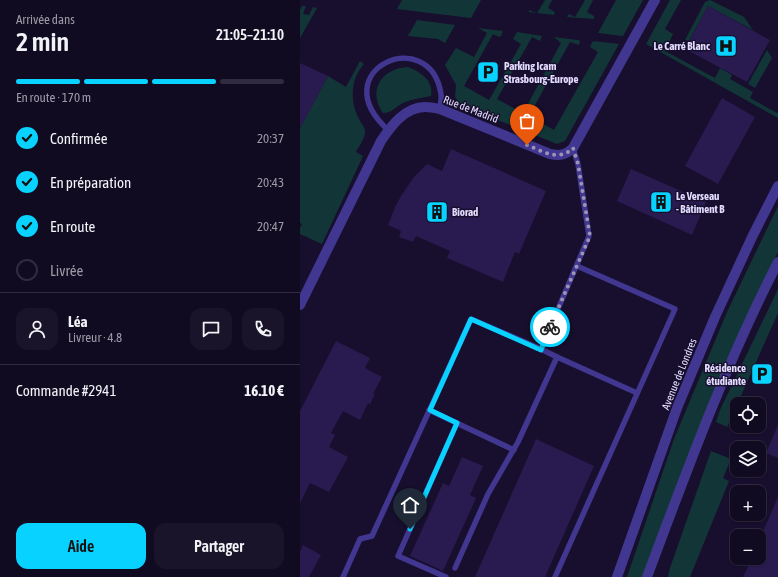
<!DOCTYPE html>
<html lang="fr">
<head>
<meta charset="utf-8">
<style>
  :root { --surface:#110b22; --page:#1a142a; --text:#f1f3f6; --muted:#9c9ba5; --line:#302b40; --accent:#08d2ff }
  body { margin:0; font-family:"Asap Condensed",sans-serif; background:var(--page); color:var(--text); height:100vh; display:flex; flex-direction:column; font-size:15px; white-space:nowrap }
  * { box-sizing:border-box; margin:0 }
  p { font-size:13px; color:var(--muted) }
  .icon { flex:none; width:22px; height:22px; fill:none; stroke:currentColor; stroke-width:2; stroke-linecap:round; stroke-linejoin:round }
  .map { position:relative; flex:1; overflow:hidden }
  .panel { display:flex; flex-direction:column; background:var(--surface); width:300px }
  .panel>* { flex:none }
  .controls { position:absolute; left:430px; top:397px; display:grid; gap:8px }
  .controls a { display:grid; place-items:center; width:36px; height:36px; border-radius:8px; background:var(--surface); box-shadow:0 1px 3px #0004,0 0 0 1px var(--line); font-size:20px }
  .pin { position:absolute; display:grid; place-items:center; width:34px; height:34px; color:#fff; margin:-41px -17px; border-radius:50% 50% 50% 0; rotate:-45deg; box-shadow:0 0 4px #0007 }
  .pin .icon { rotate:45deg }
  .courier { position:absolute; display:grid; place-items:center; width:40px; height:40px; margin:-20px; border:3px solid #08d2ff; border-radius:50%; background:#fff; color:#222; box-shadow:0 1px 5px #0007 }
  .headline em { font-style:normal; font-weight:600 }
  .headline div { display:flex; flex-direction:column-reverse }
  .headline { display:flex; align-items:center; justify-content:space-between; height:68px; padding:0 16px }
  h1 { font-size:26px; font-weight:600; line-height:30px }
  .bar { display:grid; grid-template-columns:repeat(4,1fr); gap:6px 4px; align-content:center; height:48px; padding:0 16px }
  .bar i { height:5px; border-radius:3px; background:var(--line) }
  .bar .selected { background:var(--accent) }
  .bar p { grid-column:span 4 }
  .line { display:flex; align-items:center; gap:10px; padding:0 16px; border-top:1px solid var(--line) }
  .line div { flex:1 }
  .round { display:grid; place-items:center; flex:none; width:42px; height:42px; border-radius:12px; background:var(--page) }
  ol { padding:0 16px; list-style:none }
  li { display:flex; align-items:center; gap:12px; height:44px }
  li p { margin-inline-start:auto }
  li .icon { padding:4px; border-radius:50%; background:var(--accent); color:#111; stroke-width:4 }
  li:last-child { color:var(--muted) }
  li i { width:22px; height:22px; border:2px solid var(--line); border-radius:50% }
  .cta { display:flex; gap:8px; margin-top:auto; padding:8px 16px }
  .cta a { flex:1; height:46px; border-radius:12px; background:var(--accent); color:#111; font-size:16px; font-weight:600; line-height:46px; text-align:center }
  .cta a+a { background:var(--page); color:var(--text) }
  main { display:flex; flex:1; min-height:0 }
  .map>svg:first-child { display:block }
  .green { fill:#123638 }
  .building { fill:#291a50 }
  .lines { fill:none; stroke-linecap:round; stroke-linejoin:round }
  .service { stroke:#413790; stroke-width:5.5 }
  .minor { stroke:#413790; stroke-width:10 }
  .tertiary { stroke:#413790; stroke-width:10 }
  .done { stroke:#9c94b6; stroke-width:4; stroke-dasharray:0 7.2 }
  .route { stroke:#08d2ff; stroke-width:5 }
  .labels { text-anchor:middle; stroke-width:3; stroke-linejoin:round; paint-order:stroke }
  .poi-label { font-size:11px; font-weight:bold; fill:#e3dcff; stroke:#170f2d; text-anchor:start }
  .street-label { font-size:11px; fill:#e3dcff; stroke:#170f2d }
</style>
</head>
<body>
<main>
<section class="panel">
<div class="headline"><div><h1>2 min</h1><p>Arrivée dans</p></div><em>21:05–21:10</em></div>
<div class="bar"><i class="selected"></i><i class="selected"></i><i class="selected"></i><i></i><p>En route · 170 m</p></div>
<ol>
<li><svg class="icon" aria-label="check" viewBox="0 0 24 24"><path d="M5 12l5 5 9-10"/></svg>Confirmée<p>20:37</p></li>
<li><svg class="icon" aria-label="check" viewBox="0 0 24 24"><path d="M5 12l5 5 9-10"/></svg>En préparation<p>20:43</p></li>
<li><svg class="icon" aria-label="check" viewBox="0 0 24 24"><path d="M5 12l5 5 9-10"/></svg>En route<p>20:47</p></li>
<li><i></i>Livrée</li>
</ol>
<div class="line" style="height:72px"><a class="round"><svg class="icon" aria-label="person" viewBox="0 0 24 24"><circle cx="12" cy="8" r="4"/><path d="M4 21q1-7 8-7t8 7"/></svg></a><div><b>Léa</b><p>Livreur · 4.8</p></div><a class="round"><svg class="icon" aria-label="chat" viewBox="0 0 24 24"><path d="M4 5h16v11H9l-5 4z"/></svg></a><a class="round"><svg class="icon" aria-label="phone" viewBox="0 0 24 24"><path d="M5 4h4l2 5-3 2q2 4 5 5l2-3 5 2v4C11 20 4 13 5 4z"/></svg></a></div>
<div class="line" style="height:52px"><div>Commande #2941</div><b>16.10 €</b></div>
<div class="cta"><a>Aide</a><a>Partager</a></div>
</section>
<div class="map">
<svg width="478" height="577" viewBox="0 0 478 577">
  <rect width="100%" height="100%" fill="#170f2d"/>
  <g class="green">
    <polygon points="102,0 181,0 171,18 97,9"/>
    <polygon points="245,0 252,0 248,8 255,12 254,15 229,12 229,10 237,13"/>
    <polygon points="285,0 293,0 287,12 294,16 294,19 267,17 269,14 275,17"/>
    <polygon points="316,0 343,0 323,36 298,33"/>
    <polygon points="370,0 381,0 365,29 373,34 365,51 415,78 420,68 432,75 430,79 453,92 450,98 477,113 478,112 478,118 346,44"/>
    <polygon points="410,0 444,17 453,30 408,6 389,41 385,40 405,2"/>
    <polygon points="2,6 6,6 3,14 9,15 13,7 17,8 0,38 0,10"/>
    <polygon points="117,20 155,25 145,43 138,39 108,36"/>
    <polygon points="178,28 203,31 201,36 199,37 193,34 164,86 189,100 221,44 213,39 217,32 242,36 240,41 232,37 197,99 223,113 261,43 254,37 278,40 280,41 279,45 270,42 229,116 254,130 298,52 290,47 293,41 319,44 265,141 257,144 161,105 155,97 156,85 145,65 156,48 174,57 187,33"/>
    <polygon points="467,50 472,58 455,88 448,84"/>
    <path d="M60 61 64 64C50 79 50 102 59 119 60 122 64 126 65 130 66 137 59 146 56 152L63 156 22 244 0 234V228L2 224 0 223V128L28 76 46 87Z"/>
    <path d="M108 67C121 72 134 81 131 96 121 98 112 99 103 103 95 107 92 113 83 113 67 90 82 68 108 67Z"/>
    <polygon points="478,206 478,252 462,284 342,577 327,577 374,439 427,312"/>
    <polygon points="478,289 478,313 427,427 416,422 420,410"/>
    <polygon points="411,451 431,459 423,478 429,481 390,577 368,577 370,568"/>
  </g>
  <g class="building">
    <polygon points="408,6 470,40 447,82 385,49"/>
    <polygon points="0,63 28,76 0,128"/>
    <polygon points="422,98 455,117 418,184 385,166"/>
    <polygon points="151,149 246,191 219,254 215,252 203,282 147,258 150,251 116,236 113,242 99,237 101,231 88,225 95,207 101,196 114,177 127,164 142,171"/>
    <polygon points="331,169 406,202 392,235 317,201"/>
    <polygon points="36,341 70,358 65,368 82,377 73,394 75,394 70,404 68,403 60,420 43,411 31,433 35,435 29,447 48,457 29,492 10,483 0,503 0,411"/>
    <polygon points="478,425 478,458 466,453"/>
    <polygon points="236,439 294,466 245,577 175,577"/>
    <polygon points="162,457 183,466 170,495 176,498 143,571 110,556 143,483 149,486"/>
    <polygon points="478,497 478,577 443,577 452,558 459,558 459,541"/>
    <polygon points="3,545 21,555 9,577 0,577 0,552"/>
  </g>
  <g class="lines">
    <g class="service">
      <path d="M88 130C22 70 130 23 141 94 142 99 140 104 140 109"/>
      <polyline points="257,357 337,393"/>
      <polyline points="129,410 214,450"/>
      <polyline points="155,568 188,494 218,442 257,357 241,349"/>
      <polyline points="43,577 60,539 72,536 171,319 241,349 289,236 278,164 273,148"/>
      <polyline points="146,577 98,556 157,423"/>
      <polyline points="255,577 375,309 277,266"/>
    </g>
    <g class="minor">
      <path d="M0 305 81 141C91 126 105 107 125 107 130 107 135 108 140 109L250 154C260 156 266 155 273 148L355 0"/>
      <path d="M347 577C387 470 426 363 478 262"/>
    </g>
    <polyline class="tertiary" points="317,577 377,408 415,317 453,235 478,186"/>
  </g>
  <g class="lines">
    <path class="done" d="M227 145C242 151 259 162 273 148L278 164 290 236 250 327"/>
    <polyline class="route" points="110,529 157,423 130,410 171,319 241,350 250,327"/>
  </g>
  <defs>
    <g id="hospital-square" transform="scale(1.15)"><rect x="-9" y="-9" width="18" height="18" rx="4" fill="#08d2ff" stroke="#170f2d"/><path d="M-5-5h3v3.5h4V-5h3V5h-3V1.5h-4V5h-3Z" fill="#111"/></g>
    <g id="parking-square" transform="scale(1.15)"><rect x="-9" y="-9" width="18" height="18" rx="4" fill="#08d2ff" stroke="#170f2d"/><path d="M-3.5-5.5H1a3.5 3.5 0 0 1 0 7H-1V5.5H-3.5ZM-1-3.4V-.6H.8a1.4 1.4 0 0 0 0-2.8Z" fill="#111"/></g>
    <g id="building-square" transform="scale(1.15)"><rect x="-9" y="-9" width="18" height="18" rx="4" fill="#08d2ff" stroke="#170f2d"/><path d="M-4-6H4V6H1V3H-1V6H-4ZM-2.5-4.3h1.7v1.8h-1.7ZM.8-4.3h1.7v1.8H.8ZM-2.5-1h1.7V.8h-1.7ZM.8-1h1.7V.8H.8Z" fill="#111"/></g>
  </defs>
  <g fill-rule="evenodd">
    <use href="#hospital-square" x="426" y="46"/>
    <use href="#parking-square" x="188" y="72"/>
    <use href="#building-square" x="361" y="202"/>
    <use href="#building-square" x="137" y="212"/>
    <use href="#parking-square" x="462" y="374"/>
  </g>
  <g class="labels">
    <g class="poi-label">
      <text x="410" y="50" text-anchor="end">Le Carré Blanc</text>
      <text x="204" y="70">Parking Icam<tspan x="204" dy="13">Strasbourg-Europe</tspan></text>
      <text x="376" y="200">Le Verseau<tspan x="376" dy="13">- Bâtiment B</tspan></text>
      <text x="152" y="216">Biorad</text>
      <text x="446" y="372" text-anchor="end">Résidence<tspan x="446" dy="13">étudiante</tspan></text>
    </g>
    <g class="street-label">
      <text transform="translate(171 109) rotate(21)" y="4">Rue de Madrid</text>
      <text transform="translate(379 374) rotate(-68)" y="4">Avenue de Londres</text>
    </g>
  </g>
</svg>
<div class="controls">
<a><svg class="icon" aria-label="locate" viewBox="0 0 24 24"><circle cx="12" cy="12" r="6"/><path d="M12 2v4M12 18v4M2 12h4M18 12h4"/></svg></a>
<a><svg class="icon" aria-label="layers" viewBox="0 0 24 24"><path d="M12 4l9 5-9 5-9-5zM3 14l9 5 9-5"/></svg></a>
<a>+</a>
<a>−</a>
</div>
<div class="pin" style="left:227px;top:145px;background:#ea580c"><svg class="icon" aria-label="bag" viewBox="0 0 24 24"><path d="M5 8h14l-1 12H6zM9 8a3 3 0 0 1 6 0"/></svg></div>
<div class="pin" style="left:110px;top:529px;background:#1f2937"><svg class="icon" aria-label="home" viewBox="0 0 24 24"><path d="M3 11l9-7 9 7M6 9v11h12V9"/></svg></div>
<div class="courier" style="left:250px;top:327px"><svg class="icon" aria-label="bike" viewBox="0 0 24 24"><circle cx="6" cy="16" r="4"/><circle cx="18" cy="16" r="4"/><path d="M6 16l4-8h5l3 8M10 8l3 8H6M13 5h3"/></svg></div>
</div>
</main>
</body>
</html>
